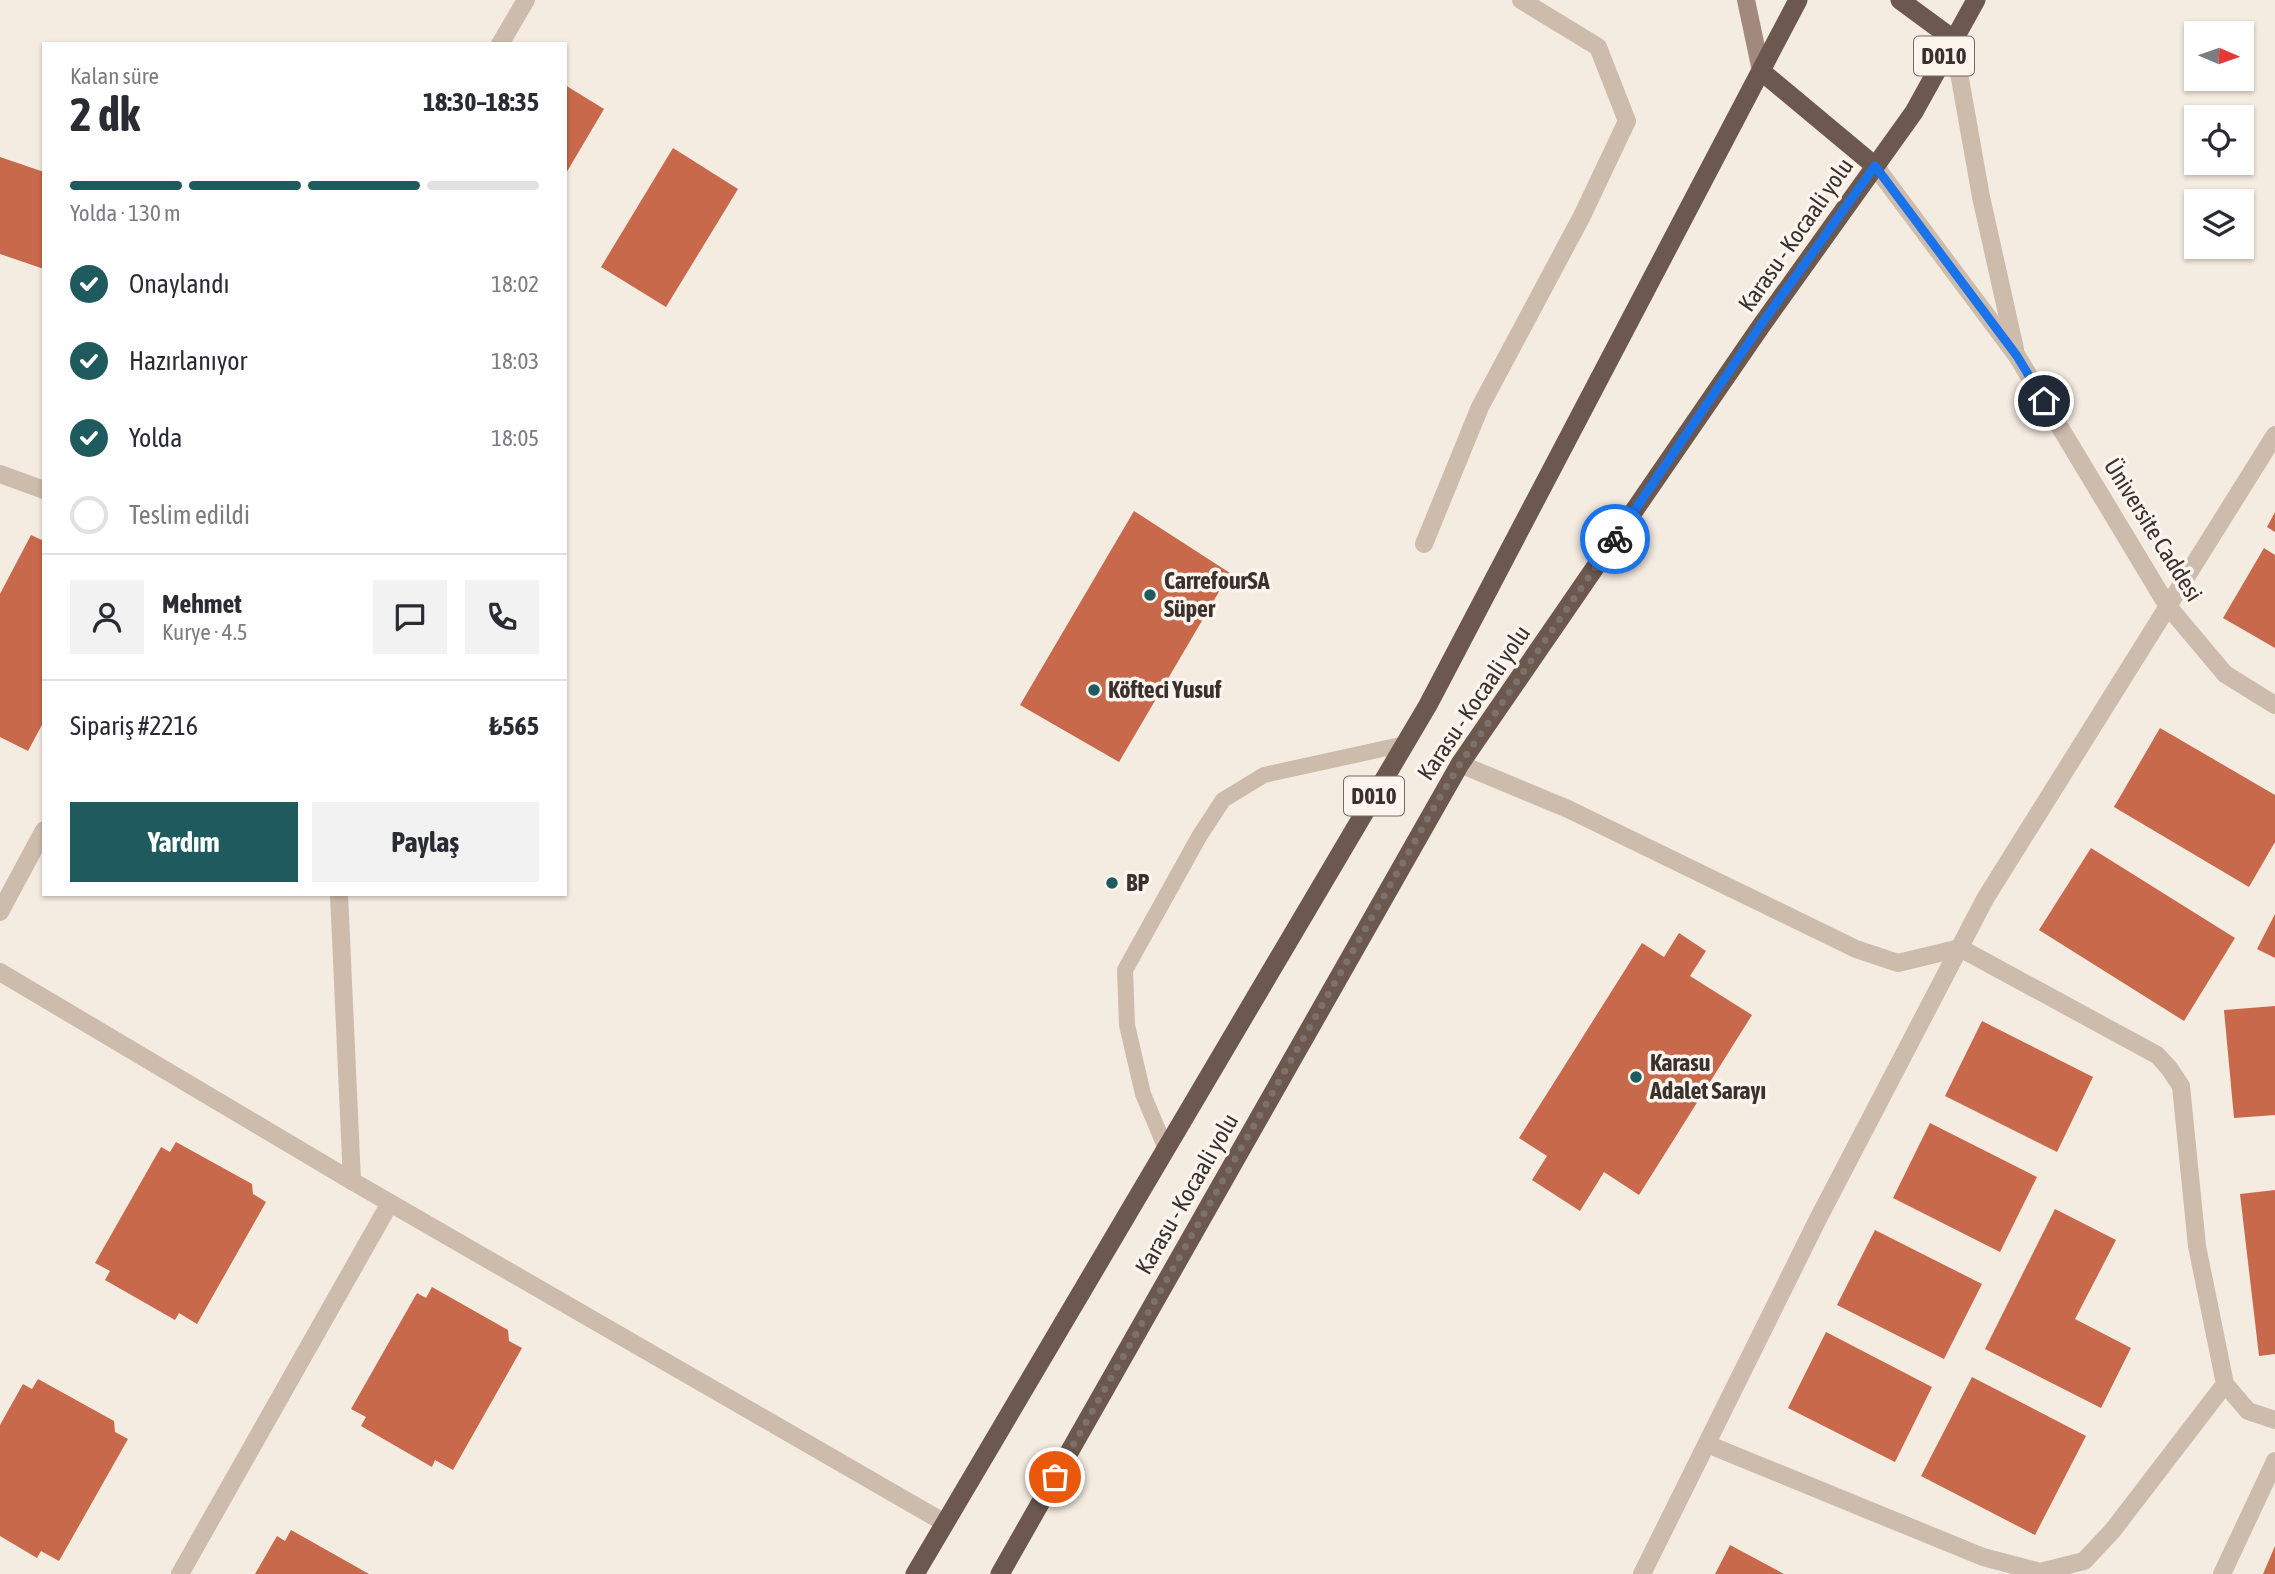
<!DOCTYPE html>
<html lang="tr">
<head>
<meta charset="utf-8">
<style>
  :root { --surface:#fff; --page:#f2f2f3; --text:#2b2b33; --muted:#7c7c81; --line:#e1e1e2; --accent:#1f5a5e }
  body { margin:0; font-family:"Asap Condensed",sans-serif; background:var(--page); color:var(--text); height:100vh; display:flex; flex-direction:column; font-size:26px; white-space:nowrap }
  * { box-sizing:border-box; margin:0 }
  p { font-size:23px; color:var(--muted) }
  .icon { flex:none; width:38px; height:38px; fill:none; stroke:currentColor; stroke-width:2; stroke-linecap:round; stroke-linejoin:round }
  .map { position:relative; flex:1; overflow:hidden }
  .side { position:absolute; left:42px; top:42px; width:525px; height:854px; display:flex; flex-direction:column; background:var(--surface); border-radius:0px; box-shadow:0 2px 5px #0004 }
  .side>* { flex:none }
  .needle { width:46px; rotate:92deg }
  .buttons { position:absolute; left:2184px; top:21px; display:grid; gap:14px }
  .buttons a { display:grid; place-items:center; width:70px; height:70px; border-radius:0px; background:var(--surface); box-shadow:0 2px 5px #0004; font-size:35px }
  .pin { position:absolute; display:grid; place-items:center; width:60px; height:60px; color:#fff; margin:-30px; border:4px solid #fff; border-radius:50%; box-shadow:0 2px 7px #0007 }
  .courier { position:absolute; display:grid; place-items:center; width:70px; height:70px; margin:-35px; border:5px solid #1a73e8; border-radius:50%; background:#fff; color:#222; box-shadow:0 2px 9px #0007 }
  .overview em { font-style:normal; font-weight:700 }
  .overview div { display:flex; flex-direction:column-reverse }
  .overview { display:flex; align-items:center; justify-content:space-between; height:119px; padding:0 28px }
  h1 { font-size:46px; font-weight:700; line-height:52px }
  .bar { display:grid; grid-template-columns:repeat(4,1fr); gap:10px 7px; align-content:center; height:84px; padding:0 28px }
  .bar i { height:9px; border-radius:5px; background:var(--line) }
  .bar .selected { background:var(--accent) }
  .bar p { grid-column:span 4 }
  .line { display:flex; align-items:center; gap:18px; padding:0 28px; border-top:2px solid var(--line) }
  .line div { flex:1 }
  .round { display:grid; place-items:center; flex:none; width:74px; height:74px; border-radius:0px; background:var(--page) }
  ol { padding:0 28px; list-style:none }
  li { display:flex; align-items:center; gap:21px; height:77px }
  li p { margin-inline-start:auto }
  li .icon { padding:7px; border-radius:50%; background:var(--accent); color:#fff; stroke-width:4 }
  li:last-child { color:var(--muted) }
  li i { width:38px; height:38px; border:4px solid var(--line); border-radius:50% }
  .action { display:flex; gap:14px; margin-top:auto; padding:14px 28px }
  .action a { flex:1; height:80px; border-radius:0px; background:var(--accent); color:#fff; font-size:28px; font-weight:700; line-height:80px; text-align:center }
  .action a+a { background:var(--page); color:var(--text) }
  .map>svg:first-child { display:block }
  .building { fill:#c8694b }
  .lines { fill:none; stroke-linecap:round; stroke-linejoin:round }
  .service { stroke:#cdbbac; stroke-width:16 }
  .minor { stroke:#cdbbac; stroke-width:18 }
  .tertiary { stroke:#cdbbac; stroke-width:18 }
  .secondary { stroke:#a18a7d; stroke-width:18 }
  .trunk { stroke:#6c584f; stroke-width:19 }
  .done { stroke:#7c716b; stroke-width:7; stroke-dasharray:0 12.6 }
  .route { stroke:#1a73e8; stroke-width:9 }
  .poi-dot { fill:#1f5a5e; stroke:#fbf5ee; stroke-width:2.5 }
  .labels { text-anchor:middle; stroke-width:7; stroke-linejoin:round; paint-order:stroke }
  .shield { fill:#fbf5ee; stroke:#756b66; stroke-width:2 }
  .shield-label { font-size:23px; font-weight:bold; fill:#3b302b }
  .street-label { font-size:24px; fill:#3b302b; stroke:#fbf5ee }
  .poi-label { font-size:24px; font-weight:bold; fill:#3b302b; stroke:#fbf5ee; text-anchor:start }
</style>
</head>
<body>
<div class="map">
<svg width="2275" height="1574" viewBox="0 0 2275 1574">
  <rect width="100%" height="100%" fill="#f4ebe1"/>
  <g class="building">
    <polygon points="565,85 604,109 565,175"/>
    <polygon points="673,148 738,189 666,307 601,267"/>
    <polygon points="0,157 44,172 44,269 0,254"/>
    <polygon points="1134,511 1230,573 1119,762 1020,705"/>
    <polygon points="2275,512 2275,532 2267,527"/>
    <polygon points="31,535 44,541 44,721 28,751 0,737 0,594"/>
    <polygon points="2264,548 2275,555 2275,648 2223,618"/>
    <polygon points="2160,728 2275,795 2275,842 2249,887 2114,807"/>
    <polygon points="2091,848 2235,938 2184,1021 2039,930"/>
    <polygon points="2275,914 2275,958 2257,949"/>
    <polygon points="1679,933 1706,951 1690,976 1752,1015 1639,1195 1604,1172 1580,1211 1532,1180 1547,1156 1519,1138 1642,943 1664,957"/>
    <polygon points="2275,1006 2275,1115 2234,1118 2224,1010"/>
    <polygon points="1982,1021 2093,1077 2057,1152 1945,1096"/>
    <polygon points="1930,1123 2037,1177 2000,1252 1893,1198"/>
    <polygon points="176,1142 252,1184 253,1194 266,1202 197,1324 179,1313 175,1320 105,1280 110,1271 95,1263 161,1147 170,1152"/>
    <polygon points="2275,1190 2275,1354 2259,1356 2240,1194"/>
    <polygon points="2055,1209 2116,1240 2075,1319 2131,1348 2101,1408 1985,1349"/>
    <polygon points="1875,1230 1982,1284 1944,1359 1837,1305"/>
    <polygon points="432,1287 508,1330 509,1341 522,1348 453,1470 435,1460 432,1467 361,1426 366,1417 351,1409 417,1293 426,1298"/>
    <polygon points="1826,1332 1932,1387 1895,1462 1788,1408"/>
    <polygon points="1972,1377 2086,1436 2035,1535 1921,1476"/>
    <polygon points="38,1379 114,1421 115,1432 128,1439 59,1561 41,1551 37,1558 0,1536 0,1425 23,1384 32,1389"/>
    <polygon points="291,1530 369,1574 255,1574 277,1536 285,1541"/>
    <polygon points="1730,1545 1784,1574 1715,1574"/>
    <polygon points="2275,1546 2275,1574 2263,1574"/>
  </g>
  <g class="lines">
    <polyline class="service" points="1166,1149 1143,1094 1127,1025 1125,970 1200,835 1223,800 1264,775 1405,744"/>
    <g class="minor">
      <polyline points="500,44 526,0"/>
      <polyline points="0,474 44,490"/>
      <polyline points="1424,544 1480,407 1582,216 1627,121 1598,47 1521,0"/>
      <polyline points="1460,764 1568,809 1856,949 1898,963 1960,948 2157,1055 2169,1068 2181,1086 2197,1246 2225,1384 2248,1411 2275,1420"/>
      <polyline points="339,894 352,1181"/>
      <polyline points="0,912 44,830"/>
      <polyline points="0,972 352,1181 945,1523"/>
      <polyline points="1707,1444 1983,1557 2040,1572 2084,1561 2113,1530 2225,1384"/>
      <polyline points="180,1574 390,1203"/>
      <polyline points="1642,1574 1818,1219 1985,899 2275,435"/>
      <polyline points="2222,1574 2275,1461"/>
    </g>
    <g class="tertiary">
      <polyline points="1953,39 1981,197 2015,349"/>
      <polyline points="1875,166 2017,356 2167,605 2225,674 2275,705"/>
    </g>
    <polyline class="secondary" points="1746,0 1761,71"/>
    <g class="trunk">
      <polyline points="1900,0 1953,39"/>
      <polyline points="1761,71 1875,166"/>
      <polyline points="915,1574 1428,705 1798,0"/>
      <polyline points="1000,1574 1460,764 1761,326 1914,112 1976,0"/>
    </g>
  </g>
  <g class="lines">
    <polyline class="done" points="1055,1477 1440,797 1460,764 1615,539"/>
    <polyline class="route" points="1615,539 1760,326 1875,166 2017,356 2044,401"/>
  </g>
  <g class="poi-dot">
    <circle cx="1150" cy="595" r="7"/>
    <circle cx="1094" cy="690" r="7"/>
    <circle cx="1112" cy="883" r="7"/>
    <circle cx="1636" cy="1077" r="7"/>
  </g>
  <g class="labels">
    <g class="shield">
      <rect x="1914" y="36.5" width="60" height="39" rx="5"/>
      <rect x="1344" y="776.5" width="60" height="39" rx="5"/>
    </g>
    <g class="shield-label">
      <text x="1944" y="64">D010</text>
      <text x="1374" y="804">D010</text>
    </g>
    <g class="street-label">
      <text transform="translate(1796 235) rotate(-55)" y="8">Karasu - Kocaali yolu</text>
      <text transform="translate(2153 530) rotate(58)" y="8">Üniversite Caddesi</text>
      <text transform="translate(1474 703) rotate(-56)" y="8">Karasu - Kocaali yolu</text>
      <text transform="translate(1187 1194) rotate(-60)" y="8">Karasu - Kocaali yolu</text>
    </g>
    <g class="poi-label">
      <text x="1164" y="589">CarrefourSA<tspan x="1164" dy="28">Süper</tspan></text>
      <text x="1108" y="698">Köfteci Yusuf</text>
      <text x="1126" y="891">BP</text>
      <text x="1650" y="1071">Karasu<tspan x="1650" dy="28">Adalet Sarayı</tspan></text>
    </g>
  </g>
</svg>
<div class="buttons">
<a><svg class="needle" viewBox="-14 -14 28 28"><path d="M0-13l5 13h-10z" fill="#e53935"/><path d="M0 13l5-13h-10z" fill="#7c7c81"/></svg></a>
<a><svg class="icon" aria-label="locate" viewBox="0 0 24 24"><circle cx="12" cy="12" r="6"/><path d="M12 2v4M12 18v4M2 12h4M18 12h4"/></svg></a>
<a><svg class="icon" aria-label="layers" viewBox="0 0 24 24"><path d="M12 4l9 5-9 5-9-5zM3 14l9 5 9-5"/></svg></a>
</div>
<div class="pin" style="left:1055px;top:1477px;background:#ea580c"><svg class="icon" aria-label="bag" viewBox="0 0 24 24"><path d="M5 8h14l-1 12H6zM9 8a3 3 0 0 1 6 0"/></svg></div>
<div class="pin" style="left:2044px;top:401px;background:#1f2937"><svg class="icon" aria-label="home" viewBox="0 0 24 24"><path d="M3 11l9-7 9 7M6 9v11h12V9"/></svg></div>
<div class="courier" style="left:1615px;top:539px"><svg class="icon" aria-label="bike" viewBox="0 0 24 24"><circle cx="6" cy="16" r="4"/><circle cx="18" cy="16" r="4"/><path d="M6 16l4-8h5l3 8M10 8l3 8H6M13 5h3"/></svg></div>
<section class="side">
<div class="overview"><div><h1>2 dk</h1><p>Kalan süre</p></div><em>18:30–18:35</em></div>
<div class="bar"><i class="selected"></i><i class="selected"></i><i class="selected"></i><i></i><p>Yolda · 130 m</p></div>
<ol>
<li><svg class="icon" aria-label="check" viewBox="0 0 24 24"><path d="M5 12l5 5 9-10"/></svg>Onaylandı<p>18:02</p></li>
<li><svg class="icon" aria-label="check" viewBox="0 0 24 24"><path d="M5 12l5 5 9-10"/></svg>Hazırlanıyor<p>18:03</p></li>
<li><svg class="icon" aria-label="check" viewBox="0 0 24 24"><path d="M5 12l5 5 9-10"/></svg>Yolda<p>18:05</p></li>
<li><i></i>Teslim edildi</li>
</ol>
<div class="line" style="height:126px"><a class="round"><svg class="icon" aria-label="person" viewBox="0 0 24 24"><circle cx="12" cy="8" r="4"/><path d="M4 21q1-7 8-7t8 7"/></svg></a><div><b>Mehmet</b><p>Kurye · 4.5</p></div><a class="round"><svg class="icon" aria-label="chat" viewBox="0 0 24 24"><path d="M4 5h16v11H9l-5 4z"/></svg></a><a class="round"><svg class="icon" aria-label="phone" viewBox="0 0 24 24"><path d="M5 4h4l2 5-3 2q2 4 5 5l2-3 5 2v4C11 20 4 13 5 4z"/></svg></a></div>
<div class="line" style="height:91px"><div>Sipariş #2216</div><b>₺565</b></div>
<div class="action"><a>Yardım</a><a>Paylaş</a></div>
</section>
</div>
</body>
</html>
